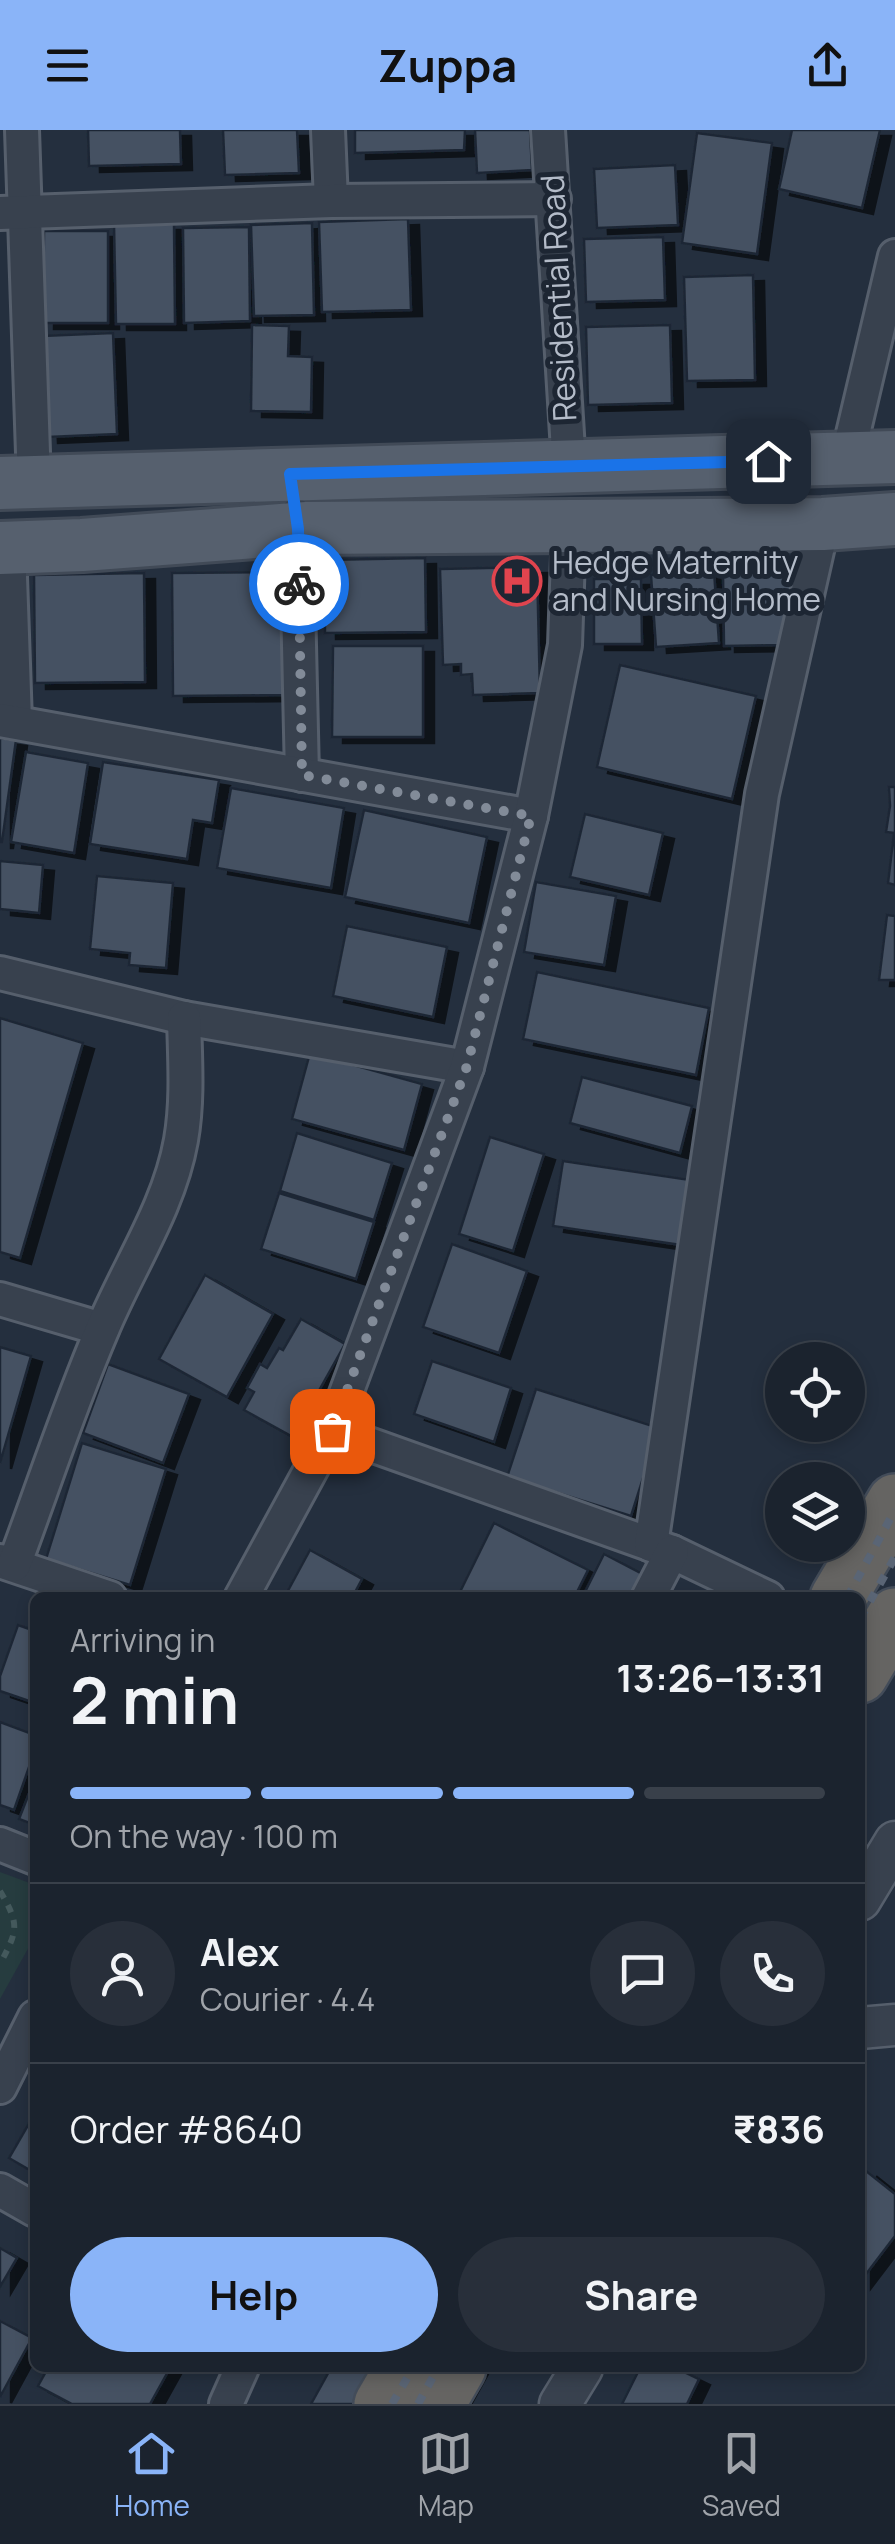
<!DOCTYPE html>
<html lang="en">
<head>
<meta charset="utf-8">
<style>
  :root { --surface:#1b232e; --page:#282f3a; --text:#f1f3f6; --muted:#a0a4aa; --line:#39404a; --accent:#8ab4f8 }
  body { margin:0; font-family:Manrope,sans-serif; background:var(--page); color:var(--text); height:100vh; display:flex; flex-direction:column; font-size:38px; white-space:nowrap }
  * { box-sizing:border-box; margin:0 }
  p { font-size:32px; color:var(--muted) }
  .icon { flex:none; width:55px; height:55px; fill:none; stroke:currentColor; stroke-width:2; stroke-linecap:round; stroke-linejoin:round }
  .map { position:relative; flex:1; overflow:hidden }
  .details { position:absolute; left:30px; top:1462px; width:835px; height:780px; display:flex; flex-direction:column; background:var(--surface); border-radius:15px; box-shadow:0 5px 15px #0003,0 0 0 2px var(--line) }
  .details>* { flex:none }
  .controls { position:absolute; left:765px; top:1212px; display:grid; gap:20px }
  .controls a { display:grid; place-items:center; width:100px; height:100px; border-radius:50%; background:var(--surface); box-shadow:0 5px 15px #0003,0 0 0 2px var(--line); font-size:50px }
  .pin { position:absolute; display:grid; place-items:center; width:85px; height:85px; color:#fff; margin:-42px; border-radius:20px; box-shadow:0 5px 15px #0006 }
  .courier { position:absolute; display:grid; place-items:center; width:100px; height:100px; margin:-50px; border:8px solid #1a73e8; border-radius:50%; background:#fff; color:#222; box-shadow:0 2px 12px #0007 }
  .summary em { font-style:normal; font-weight:700 }
  .summary div { display:flex; flex-direction:column-reverse }
  .summary { display:flex; align-items:center; justify-content:space-between; height:170px; padding:0 40px }
  h1 { font-size:65px; font-weight:700; line-height:75px }
  .bar { display:grid; grid-template-columns:repeat(4,1fr); gap:15px 10px; align-content:center; height:120px; padding:0 40px }
  .bar i { height:12px; border-radius:8px; background:var(--line) }
  .bar .active { background:var(--accent) }
  .bar p { grid-column:span 4 }
  .line { display:flex; align-items:center; gap:25px; padding:0 40px; border-top:2px solid var(--line) }
  .line div { flex:1 }
  .round { display:grid; place-items:center; flex:none; width:105px; height:105px; border-radius:52px; background:var(--page) }
  .action { display:flex; gap:20px; margin-top:auto; padding:20px 40px }
  .action a { flex:1; height:115px; border-radius:60px; background:var(--accent); color:#111; font-size:40px; font-weight:700; line-height:115px; text-align:center }
  .action a+a { background:var(--page); color:var(--text) }
  header { display:flex; justify-content:space-between; align-items:center; height:130px; padding:0 40px; background:var(--accent); color:#111; font-size:45px; font-weight:700 }
  .tabs { display:flex; justify-content:space-around; align-items:center; height:140px; border-top:2px solid var(--line); background:var(--surface); font-size:28px; color:var(--muted) }
  .tabs a { display:grid; justify-items:center; gap:5px }
  .tabs .active { color:var(--accent) }
  .map>svg:first-child { display:block }
  .green { fill:#263c3f }
  .building { fill:#455162; stroke:#1f2835; stroke-width:2.5; filter:url(#shadow) }
  .lines { fill:none; stroke-linecap:round; stroke-linejoin:round }
  .minor-casing { stroke:#565f6c; stroke-width:38 }
  .tertiary-casing { stroke:#565f6c; stroke-width:45 }
  .primary-casing { stroke:#414a57; stroke-width:58 }
  .trunk-casing { stroke:#434c59; stroke-width:60 }
  .path { stroke:#44595c; stroke-width:6; stroke-dasharray:8 8; stroke-linecap:butt }
  .minor { stroke:#38414e; stroke-width:32 }
  .tertiary { stroke:#38414e; stroke-width:40 }
  .primary { stroke:#56606e; stroke-width:52 }
  .trunk { stroke:#656462; stroke-width:55 }
  .rail { stroke:#5a6575; stroke-width:8; stroke-dasharray:10 10; stroke-linecap:butt }
  .done { stroke:#828b98; stroke-width:10; stroke-dasharray:0 18 }
  .route { stroke:#1a73e8; stroke-width:12 }
  .labels { text-anchor:middle; stroke-width:10; stroke-linejoin:round; paint-order:stroke }
  .street-label { font-size:32px; fill:#b4bcc9; stroke:#1d2633 }
  .poi-label { font-size:32px; fill:#b4bcc9; stroke:#1d2633; text-anchor:start }
</style>
</head>
<body>
<header><svg class="icon" aria-label="menu" viewBox="0 0 24 24"><path d="M4 6h16M4 12h16M4 18h16"/></svg>Zuppa<svg class="icon" aria-label="share" viewBox="0 0 24 24"><path d="M12 15V3M7 8l5-5 5 5M5 13v7h14v-7"/></svg></header>
<div class="map">
<svg width="895" height="2274" viewBox="0 0 895 2274">
  <defs>
    <filter id="shadow"><feDropShadow dx="11" dy="6" stdDeviation="0" flood-color="#0009"/></filter>
  </defs>
  <rect width="100%" height="100%" fill="#242f3e"/>
  <polygon class="green" points="0,1742 35,1755 35,1806 0,1869"/>
  <g class="building">
    <polygon points="88,0 180,0 181,34 89,36"/>
    <polygon points="223,0 297,0 299,43 225,45"/>
    <polygon points="355,0 465,0 464,20 355,23"/>
    <polygon points="475,0 530,0 532,40 477,43"/>
    <polygon points="792,0 880,0 862,78 779,59"/>
    <polygon points="697,3 772,13 757,124 682,113"/>
    <polygon points="675,35 678,95 597,98 594,39"/>
    <polygon points="408,89 411,180 322,182 319,92"/>
    <polygon points="312,93 314,185 254,186 251,95"/>
    <polygon points="114,94 174,94 175,194 116,194"/>
    <polygon points="249,97 250,191 184,193 183,98"/>
    <polygon points="44,101 108,101 108,193 43,193"/>
    <polygon points="663,107 665,170 586,172 584,109"/>
    <polygon points="753,145 755,250 687,251 684,147"/>
    <polygon points="252,195 289,196 288,226 312,227 311,282 251,281"/>
    <polygon points="670,195 672,273 588,275 586,197"/>
    <polygon points="113,203 117,304 47,307 42,206"/>
    <polygon points="425,428 426,502 325,503 324,430"/>
    <polygon points="537,437 540,563 473,565 472,544 461,545 461,534 443,535 440,439"/>
    <polygon points="714,441 719,513 656,517 651,445"/>
    <polygon points="285,442 285,565 173,566 172,443"/>
    <polygon points="794,442 795,476 787,477 787,515 724,516 723,443"/>
    <polygon points="144,443 145,552 35,553 34,445"/>
    <polygon points="594,449 641,449 642,514 594,514"/>
    <polygon points="333,516 423,516 423,607 332,607"/>
    <polygon points="620,535 756,566 732,669 597,637"/>
    <polygon points="0,608 16,610 2,712 0,712"/>
    <polygon points="26,622 88,633 74,723 11,712"/>
    <polygon points="103,632 219,650 212,693 193,690 187,729 90,714"/>
    <polygon points="889,657 895,657 895,755 888,753 894,703 886,702 890,676"/>
    <polygon points="231,658 344,678 331,758 217,738"/>
    <polygon points="364,680 487,707 469,793 345,767"/>
    <polygon points="585,684 663,703 649,765 570,747"/>
    <polygon points="0,731 43,735 39,783 0,779"/>
    <polygon points="97,746 173,753 166,838 129,835 130,823 90,819"/>
    <polygon points="536,752 616,766 604,835 524,822"/>
    <polygon points="887,785 895,786 895,850 879,850"/>
    <polygon points="347,796 447,817 433,887 333,866"/>
    <polygon points="537,842 709,878 696,945 523,909"/>
    <polygon points="0,888 83,913 20,1128 0,1122"/>
    <polygon points="310,923 422,954 404,1020 292,989"/>
    <polygon points="582,947 692,976 680,1023 570,993"/>
    <polygon points="297,1003 392,1033 374,1090 280,1061"/>
    <polygon points="490,1007 544,1024 513,1121 459,1104"/>
    <polygon points="563,1031 690,1050 681,1115 553,1096"/>
    <polygon points="279,1063 374,1092 356,1149 261,1119"/>
    <polygon points="452,1114 527,1141 499,1223 423,1197"/>
    <polygon points="205,1145 273,1184 227,1267 159,1229"/>
    <polygon points="301,1189 345,1214 293,1307 244,1280 254,1262 247,1258 260,1234 267,1238 279,1218 283,1220"/>
    <polygon points="0,1217 31,1226 0,1333"/>
    <polygon points="432,1231 511,1258 494,1312 414,1284"/>
    <polygon points="108,1234 189,1264 163,1333 83,1303"/>
    <polygon points="536,1259 659,1298 631,1386 507,1347"/>
    <polygon points="82,1313 166,1339 130,1455 46,1429"/>
    <polygon points="494,1393 588,1440 574,1468 457,1468"/>
    <polygon points="310,1420 362,1449 352,1468 284,1468"/>
    <polygon points="604,1424 648,1447 637,1468 582,1468"/>
    <polygon points="18,1495 35,1501 35,1573 0,1561 0,1546"/>
    <polygon points="0,1592 35,1605 35,1620 14,1680 0,1675"/>
    <polygon points="35,1648 35,1695 19,1689"/>
    <polygon points="35,1983 35,2043 9,2028"/>
    <polygon points="866,2041 895,2064 895,2106 860,2152 860,2049"/>
    <polygon points="0,2118 17,2128 0,2157"/>
    <polygon points="0,2191 32,2208 0,2267"/>
    <polygon points="48,2238 170,2238 150,2274 72,2274 38,2256"/>
    <polygon points="331,2238 477,2238 457,2274 311,2274"/>
    <polygon points="640,2238 676,2238 699,2249 687,2274 622,2274"/>
  </g>
  <g class="lines">
    <g class="minor-casing">
      <g id="minor">
        <polyline points="22,0 34,352"/>
        <polyline points="328,0 331,71"/>
        <polyline points="548,0 569,336"/>
        <polyline points="0,83 331,71 554,69"/>
        <polyline points="847,329 895,126"/>
        <polyline points="296,385 302,645"/>
        <polyline points="9,418 15,592"/>
        <polyline points="0,590 531,686"/>
        <polyline points="0,843 184,888 467,937"/>
        <polyline points="0,1169 102,1199"/>
        <polyline points="332,1301 672,1422 768,1468"/>
        <polyline points="651,1415 762,664 823,394"/>
        <polyline points="0,1431 110,1468"/>
        <path d="M14 1435C43 1357 69 1277 102 1200 128 1137 169 1078 181 1010 188 970 185 929 184 888"/>
        <polyline points="241,1468 332,1301 467,937 531,686 565,515 569,397"/>
        <polyline points="648,1468 672,1422"/>
        <polyline points="0,1714 35,1728"/>
        <polyline points="0,1957 35,1887"/>
        <polyline points="0,2060 35,2080"/>
        <polyline points="226,2274 242,2238"/>
      </g>
    </g>
    <g class="tertiary-casing">
      <g id="tertiary">
        <polyline points="860,1770 895,1712"/>
        <polyline points="860,1898 895,1895"/>
        <polyline points="560,2274 582,2238"/>
      </g>
    </g>
    <g class="primary-casing">
      <g id="primary">
        <polyline points="0,353 895,327"/>
        <polyline points="0,418 82,415 307,398 823,394 895,389"/>
      </g>
    </g>
    <g class="trunk-casing">
      <g id="trunk">
        <polyline points="838,1468 895,1372"/>
        <polyline points="860,1545 895,1486"/>
        <polyline points="382,2274 403,2238"/>
        <polyline points="437,2274 458,2238"/>
      </g>
    </g>
    <path class="path" d="M0 1761C20 1795 18 1800 0 1834"/>
    <use href="#minor" class="minor"/>
    <use href="#tertiary" class="tertiary"/>
    <use href="#primary" class="primary"/>
    <use href="#trunk" class="trunk"/>
    <g class="rail">
      <polyline points="847,1468 895,1380"/>
      <polyline points="860,1489 895,1427"/>
      <polyline points="392,2274 413,2238"/>
      <polyline points="418,2274 438,2238"/>
    </g>
  </g>
  <g class="lines">
    <polyline class="done" points="299,454 302,645 531,686 467,936 332,1301"/>
    <polyline class="route" points="299,454 298,399 290,344 768,331"/>
  </g>
  <defs>
    <g id="hospital-ring" transform="scale(2.5)"><circle r="9.5" fill="#1d2633" stroke="#e0444e" stroke-width="1.5"/><path d="M-5-5h3v3.5h4V-5h3V5h-3V1.5h-4V5h-3Z" fill="#e0444e"/></g>
  </defs>
  <g fill-rule="evenodd">
    <use href="#hospital-ring" x="517" y="451"/>
  </g>
  <g class="labels">
    <g class="street-label">
      <text transform="translate(559 168) rotate(-93)" y="11">Residential Road</text>
    </g>
    <g class="poi-label">
      <text x="552" y="444">Hedge Maternity<tspan x="552" dy="37">and Nursing Home</tspan></text>
    </g>
  </g>
</svg>
<div class="controls">
<a><svg class="icon" aria-label="locate" viewBox="0 0 24 24"><circle cx="12" cy="12" r="6"/><path d="M12 2v4M12 18v4M2 12h4M18 12h4"/></svg></a>
<a><svg class="icon" aria-label="layers" viewBox="0 0 24 24"><path d="M12 4l9 5-9 5-9-5zM3 14l9 5 9-5"/></svg></a>
</div>
<div class="pin" style="left:332px;top:1301px;background:#ea580c"><svg class="icon" aria-label="bag" viewBox="0 0 24 24"><path d="M5 8h14l-1 12H6zM9 8a3 3 0 0 1 6 0"/></svg></div>
<div class="pin" style="left:768px;top:331px;background:#1f2937"><svg class="icon" aria-label="home" viewBox="0 0 24 24"><path d="M3 11l9-7 9 7M6 9v11h12V9"/></svg></div>
<div class="courier" style="left:299px;top:454px"><svg class="icon" aria-label="bike" viewBox="0 0 24 24"><circle cx="6" cy="16" r="4"/><circle cx="18" cy="16" r="4"/><path d="M6 16l4-8h5l3 8M10 8l3 8H6M13 5h3"/></svg></div>
<section class="details">
<div class="summary"><div><h1>2 min</h1><p>Arriving in</p></div><em>13:26–13:31</em></div>
<div class="bar"><i class="active"></i><i class="active"></i><i class="active"></i><i></i><p>On the way · 100 m</p></div>
<div class="line" style="height:180px"><a class="round"><svg class="icon" aria-label="person" viewBox="0 0 24 24"><circle cx="12" cy="8" r="4"/><path d="M4 21q1-7 8-7t8 7"/></svg></a><div><b>Alex</b><p>Courier · 4.4</p></div><a class="round"><svg class="icon" aria-label="chat" viewBox="0 0 24 24"><path d="M4 5h16v11H9l-5 4z"/></svg></a><a class="round"><svg class="icon" aria-label="phone" viewBox="0 0 24 24"><path d="M5 4h4l2 5-3 2q2 4 5 5l2-3 5 2v4C11 20 4 13 5 4z"/></svg></a></div>
<div class="line" style="height:130px"><div>Order #8640</div><b>₹836</b></div>
<div class="action"><a>Help</a><a>Share</a></div>
</section>
</div>
<nav class="tabs">
<a class="active"><svg class="icon" aria-label="home" viewBox="0 0 24 24"><path d="M3 11l9-7 9 7M6 9v11h12V9"/></svg>Home</a>
<a><svg class="icon" aria-label="map" viewBox="0 0 24 24"><path d="M3 6l6-2 6 2 6-2v14l-6 2-6-2-6 2zM9 4v14M15 6v14"/></svg>Map</a>
<a><svg class="icon" aria-label="saved" viewBox="0 0 24 24"><path d="M7 4h10v16l-5-4-5 4z"/></svg>Saved</a>
</nav>
</body>
</html>
